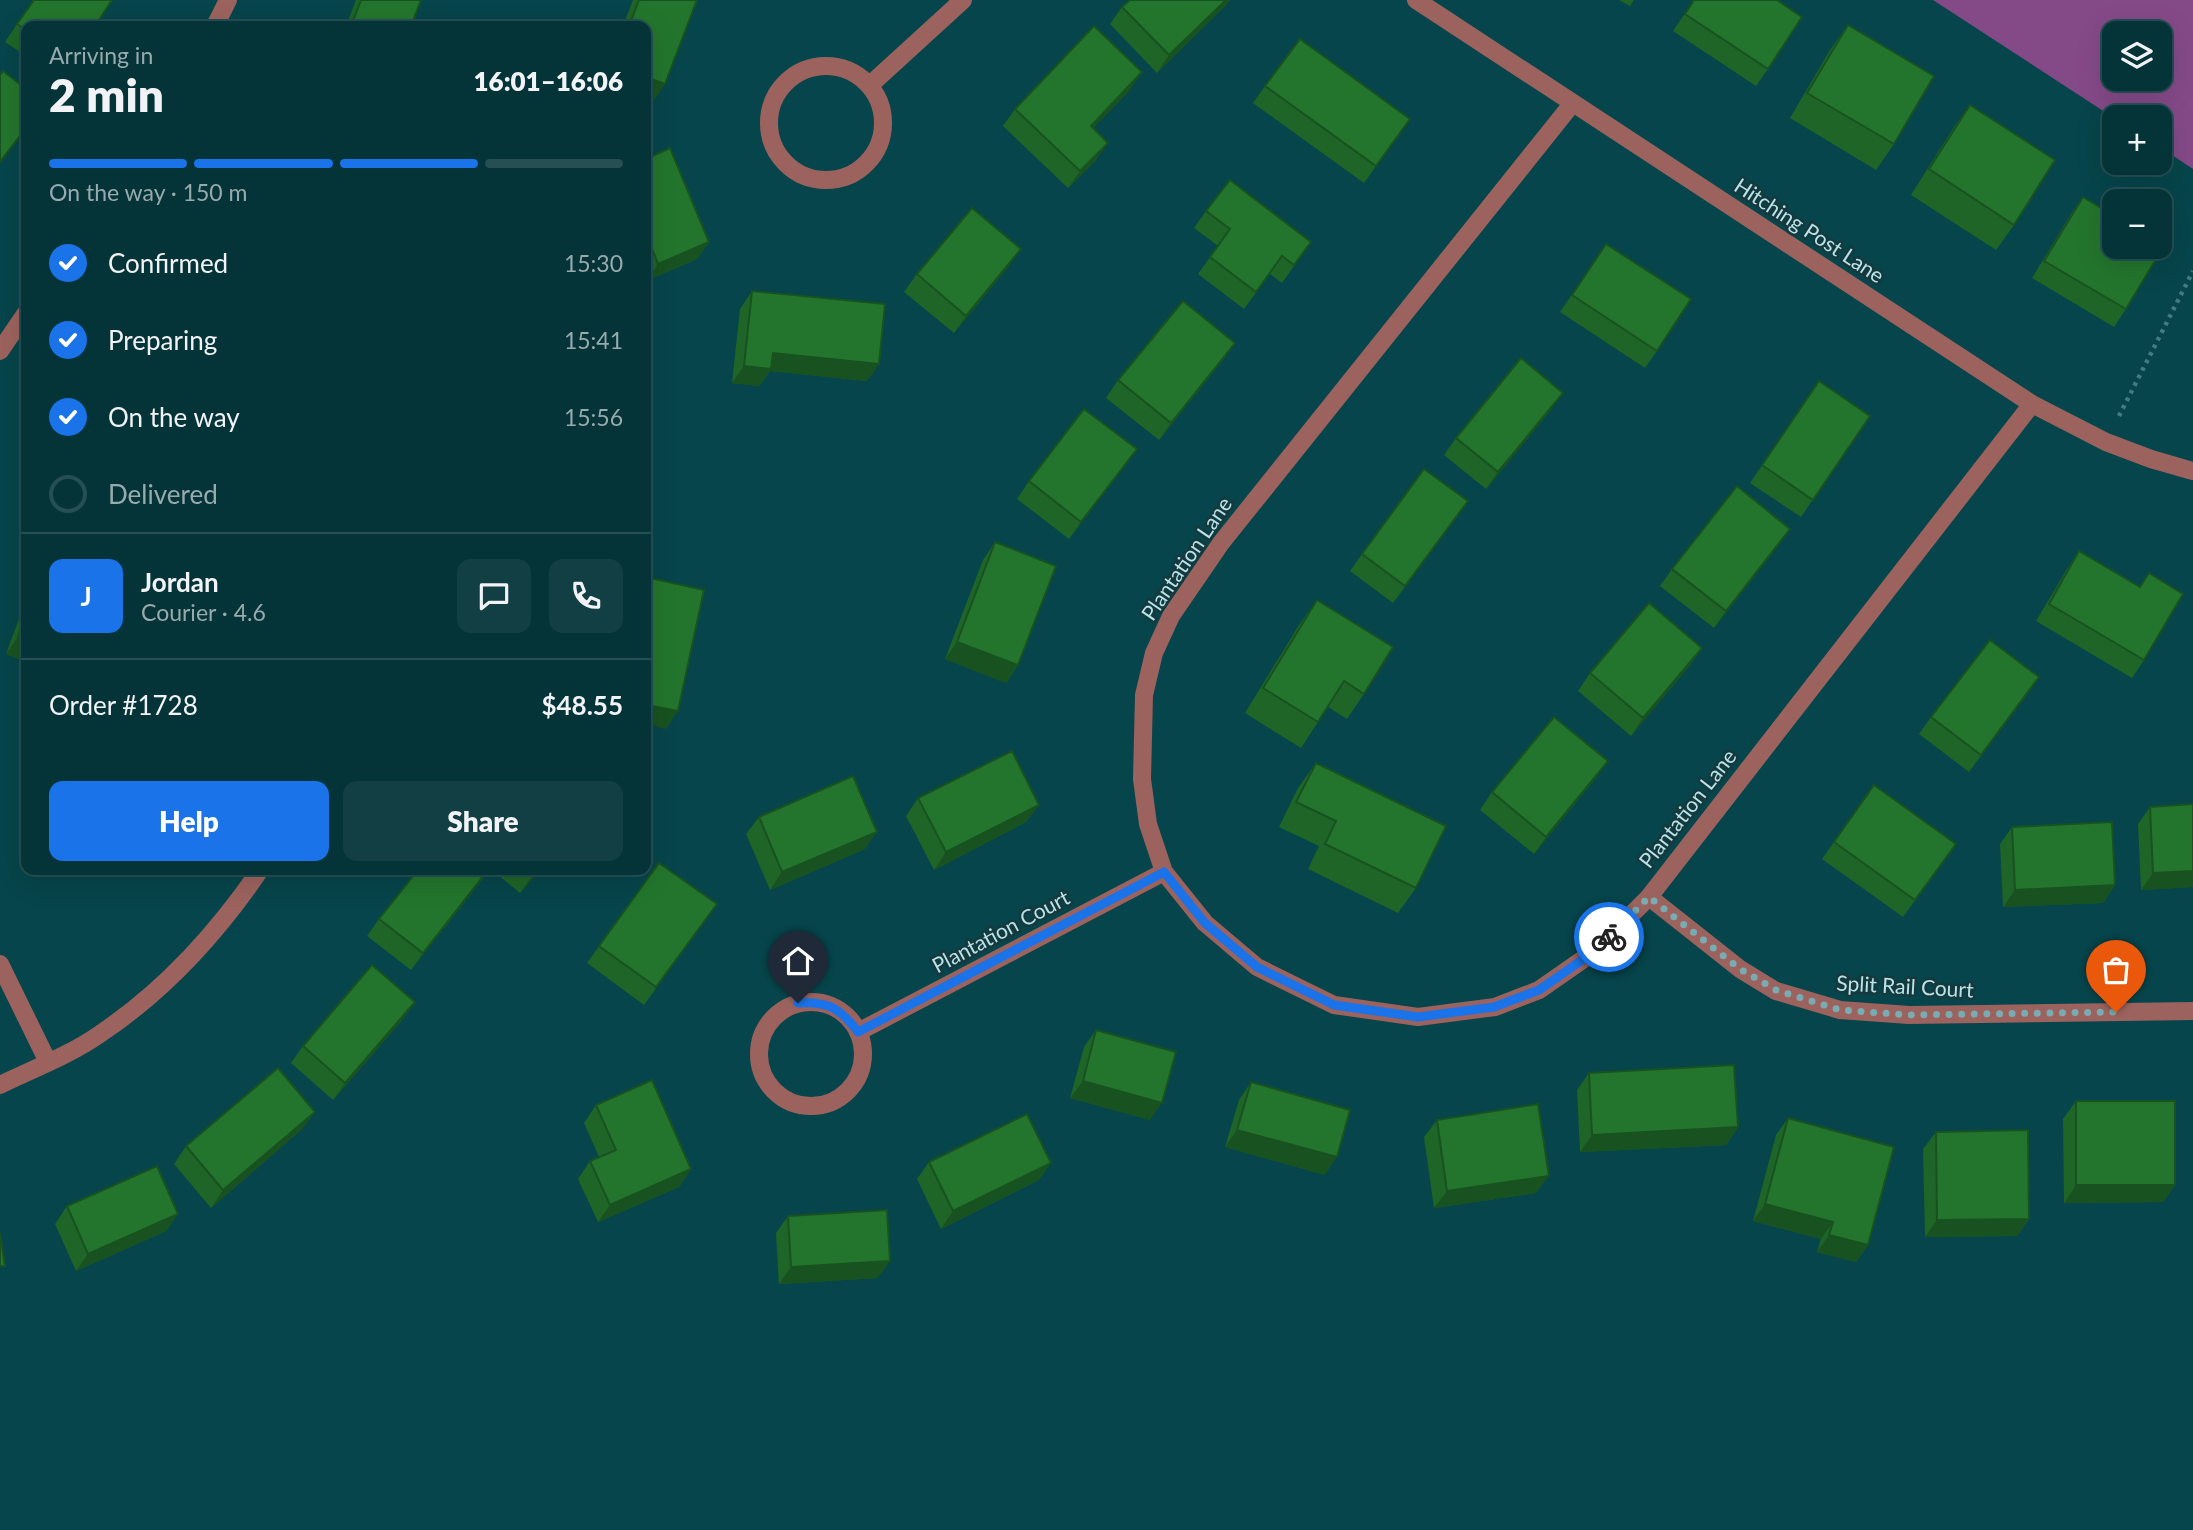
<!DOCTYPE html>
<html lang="en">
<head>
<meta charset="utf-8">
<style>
  :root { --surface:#043438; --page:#123f43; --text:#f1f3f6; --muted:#97aaae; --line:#254f53; --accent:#1a73e8 }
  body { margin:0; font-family:Lato,sans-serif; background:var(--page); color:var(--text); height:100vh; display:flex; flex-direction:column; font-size:26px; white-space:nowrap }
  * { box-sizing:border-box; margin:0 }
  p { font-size:23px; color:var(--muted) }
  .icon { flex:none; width:38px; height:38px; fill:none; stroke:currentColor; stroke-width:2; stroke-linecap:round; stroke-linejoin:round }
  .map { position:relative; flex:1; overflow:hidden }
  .drawer { position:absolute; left:21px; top:21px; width:630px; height:854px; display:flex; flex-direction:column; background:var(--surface); border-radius:14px; box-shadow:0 7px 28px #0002,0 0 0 2px var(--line) }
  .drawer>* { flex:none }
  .fabs { position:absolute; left:2102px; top:21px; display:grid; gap:14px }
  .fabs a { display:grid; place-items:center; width:70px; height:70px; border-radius:14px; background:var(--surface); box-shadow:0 7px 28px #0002,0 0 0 2px var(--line); font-size:35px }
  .pin { position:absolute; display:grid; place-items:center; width:60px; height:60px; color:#fff; margin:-72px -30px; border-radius:50% 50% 50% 0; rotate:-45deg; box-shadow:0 0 7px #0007 }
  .pin .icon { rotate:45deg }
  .courier { position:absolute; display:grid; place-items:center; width:70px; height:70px; margin:-35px; border:5px solid #1a73e8; border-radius:50%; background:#fff; color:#222; box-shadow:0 2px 9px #0007 }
  .headline em { font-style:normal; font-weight:800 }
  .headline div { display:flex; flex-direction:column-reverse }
  .headline { display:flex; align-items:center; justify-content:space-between; height:119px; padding:0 28px }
  h1 { font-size:46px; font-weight:800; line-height:52px }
  .bar { display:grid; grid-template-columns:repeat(4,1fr); gap:10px 7px; align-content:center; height:84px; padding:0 28px }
  .bar i { height:9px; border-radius:5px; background:var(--line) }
  .bar .selected { background:var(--accent) }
  .bar p { grid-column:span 4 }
  .line { display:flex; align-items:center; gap:18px; padding:0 28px; border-top:2px solid var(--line) }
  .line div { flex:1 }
  .round { display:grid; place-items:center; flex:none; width:74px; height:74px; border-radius:14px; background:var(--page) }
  ol { padding:0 28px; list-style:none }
  li { display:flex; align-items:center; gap:21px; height:77px }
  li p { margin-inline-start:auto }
  li .icon { padding:7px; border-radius:50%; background:var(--accent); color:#fff; stroke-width:4 }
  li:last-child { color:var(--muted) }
  li i { width:38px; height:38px; border:4px solid var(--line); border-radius:50% }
  .cta { display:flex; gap:14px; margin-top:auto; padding:14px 28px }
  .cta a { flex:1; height:80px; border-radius:14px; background:var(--accent); color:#fff; font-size:28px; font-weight:800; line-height:80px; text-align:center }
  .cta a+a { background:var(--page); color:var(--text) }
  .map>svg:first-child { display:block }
  .green { fill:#844a88; fill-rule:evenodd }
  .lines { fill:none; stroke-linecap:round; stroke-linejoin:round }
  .path { stroke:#427c82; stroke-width:4.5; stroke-dasharray:3.5 5; stroke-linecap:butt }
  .minor { stroke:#9c635e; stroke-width:18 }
  .wall { fill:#1e6527 }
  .shaded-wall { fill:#185220 }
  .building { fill:#23752d; stroke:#185220; stroke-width:2 }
  .done { stroke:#78acb2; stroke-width:7; stroke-dasharray:0 12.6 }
  .route { stroke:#1a73e8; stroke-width:9 }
  .labels { text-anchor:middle; stroke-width:5; stroke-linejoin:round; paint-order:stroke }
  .street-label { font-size:21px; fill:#b5e4ea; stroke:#17383c }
</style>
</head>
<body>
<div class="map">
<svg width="2193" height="1530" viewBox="0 0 2193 1530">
  <rect width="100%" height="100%" fill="#06454b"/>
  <path class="green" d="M1933 0H2193V169L2160 147V117L2114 118ZM2114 33H2160V79H2114Z"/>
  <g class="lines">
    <polyline class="path" points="2119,416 2193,271"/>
    <g class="minor">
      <polyline points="1416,0 2032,404 2106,442 2151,459 2193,471"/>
      <polyline points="215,26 228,0"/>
      <circle cx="826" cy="123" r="57"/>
      <polyline points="870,85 963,0"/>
      <polyline points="1572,104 1221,543 1171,616 1154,653 1144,695 1142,779 1148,824 1164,872 1205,923 1257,967 1334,1005 1418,1017 1495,1007 1539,990 1595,951 1649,897 2032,404"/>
      <polyline points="0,351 26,313"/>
      <polyline points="1649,897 1740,969 1776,991 1840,1010 1909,1015 2193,1011"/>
      <polyline points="0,964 48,1062"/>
      <circle cx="811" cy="1054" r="52"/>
      <polyline points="858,1032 1164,872"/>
      <path d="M0 1085C33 1069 70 1055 100 1034 164 991 217 933 260 870"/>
    </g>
  </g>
  <g class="wall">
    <polygon points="33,0 112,0 26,26 26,56 5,42"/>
    <polygon points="356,0 421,0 411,26 346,26"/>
    <polygon points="633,0 697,0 665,84 653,101 646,26 623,26"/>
    <polygon points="1130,0 1230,0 1226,5 1157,73 1110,24 1122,7"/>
    <polygon points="1619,0 1634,0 1630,6"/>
    <polygon points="1694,0 1777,0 1768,69 1756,86 1673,31"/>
    <polygon points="1848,25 1894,144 1876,170 1790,118 1830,50"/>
    <polygon points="1265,86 1410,119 1364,183 1253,103"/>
    <polygon points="1130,90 1093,128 1096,160 1068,188 1003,126 1015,109"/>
    <polygon points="1970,105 2014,225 1996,250 1911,195 1952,130"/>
    <polygon points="646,159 709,242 697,259 646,281"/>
    <polygon points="2083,197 2126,309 2114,327 2032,278 2071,214"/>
    <polygon points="1206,211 1311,242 1282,283 1270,274 1244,309 1198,274 1218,246 1194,228"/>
    <polygon points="1606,244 1657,351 1645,368 1560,312"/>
    <polygon points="1009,266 954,333 904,292 917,274"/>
    <polygon points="752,291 879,364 867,381 770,371 759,386 732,383 740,309"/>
    <polygon points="1235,343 1223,360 1159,440 1106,398 1118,380"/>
    <polygon points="1819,381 1870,416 1801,517 1750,483"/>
    <polygon points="1551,410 1486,489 1444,455 1456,438"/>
    <polygon points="1137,449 1069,539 1017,499 1029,481"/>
    <polygon points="1456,518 1393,603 1350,571 1362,554"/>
    <polygon points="1790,529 1778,546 1714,628 1660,586 1672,569"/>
    <polygon points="995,542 1018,665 1006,683 945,659 983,560"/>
    <polygon points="2079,551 2139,587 2149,573 2144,660 2132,678 2036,621 2067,569"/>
    <polygon points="26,600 26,662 6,654"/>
    <polygon points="1317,600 1364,694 1347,719 1328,707 1301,748 1245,713 1299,625"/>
    <polygon points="1702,648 1690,665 1631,736 1578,691 1590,673"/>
    <polygon points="2027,695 1969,772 1919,734 1931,717"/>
    <polygon points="1316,763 1416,888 1398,913 1308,869 1319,846 1279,827 1298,788"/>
    <polygon points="1596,778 1534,854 1480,810 1492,792"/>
    <polygon points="1874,785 1956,844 1903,917 1822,859"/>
    <polygon points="918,798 1039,805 1026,822 934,870 906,816"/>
    <polygon points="2193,804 2193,887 2141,890 2138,824 2150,807"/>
    <polygon points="759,817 865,849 770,890 746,834"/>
    <polygon points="2012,827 2115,885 2103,903 2003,907 2000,844"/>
    <polygon points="659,863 717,904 644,1005 587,963"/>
    <polygon points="112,870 124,870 119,875"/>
    <polygon points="489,870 478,885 411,970 367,936 379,919"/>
    <polygon points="492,870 540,870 520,893"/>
    <polygon points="415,1002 403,1019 333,1100 291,1063 303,1046"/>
    <polygon points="1096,1030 1150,1120 1070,1098 1084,1047"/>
    <polygon points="1589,1073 1738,1127 1726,1145 1580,1152 1577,1090"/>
    <polygon points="1251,1082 1325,1175 1225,1147 1239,1100"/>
    <polygon points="2076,1101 2175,1185 2163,1202 2064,1203 2063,1119"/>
    <polygon points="596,1105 691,1169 679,1187 598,1222 578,1179 590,1161 599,1157 584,1123"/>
    <polygon points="315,1112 302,1129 211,1208 174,1164 186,1146"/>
    <polygon points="1788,1118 1868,1245 1856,1262 1817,1252 1821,1239 1753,1221 1776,1135"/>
    <polygon points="1437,1120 1536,1193 1434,1208 1424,1137"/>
    <polygon points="1936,1132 2029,1219 2017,1236 1925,1237 1923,1149"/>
    <polygon points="929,1162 1039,1180 941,1229 917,1179"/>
    <polygon points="67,1206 178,1214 166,1231 76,1271 55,1224"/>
    <polygon points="788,1216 878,1278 779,1284 776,1233"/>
  </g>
  <g class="shaded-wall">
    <polygon points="1226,0 1230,0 1226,5 1157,73 1169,55"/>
    <polygon points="1142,72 1130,90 1079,143 1091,126"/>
    <polygon points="646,77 665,84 653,101 646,98"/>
    <polygon points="26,128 26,130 0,163 0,162"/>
    <polygon points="1108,143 1096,160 1068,188 1080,171"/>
    <polygon points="709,242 697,259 646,281 658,264"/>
    <polygon points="1021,249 1009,266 954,333 966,316"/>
    <polygon points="1235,343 1223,360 1159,440 1171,423"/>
    <polygon points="773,353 879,364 867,381 770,371 759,386 732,383 744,366"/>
    <polygon points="1563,393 1551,410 1486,489 1498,472"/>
    <polygon points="1137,449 1125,466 1069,539 1081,522"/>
    <polygon points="1790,529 1778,546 1714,628 1726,611"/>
    <polygon points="18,637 26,640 26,662 6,654"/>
    <polygon points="957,642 1018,665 1006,683 945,659"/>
    <polygon points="1702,648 1690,665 1631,736 1643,718"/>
    <polygon points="2039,677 2027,695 1969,772 1981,755"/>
    <polygon points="646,705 678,711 666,729 646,724"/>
    <polygon points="1608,761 1596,778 1534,854 1546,837"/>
    <polygon points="1039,805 1026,822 934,870 946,852"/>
    <polygon points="877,832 865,849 770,890 782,872"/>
    <polygon points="489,870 478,885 411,970 423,953"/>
    <polygon points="537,870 540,870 520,893 532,876"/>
    <polygon points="2193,871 2193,887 2141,890 2153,873"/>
    <polygon points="2115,885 2103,903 2003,907 2015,890"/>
    <polygon points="415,1002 403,1019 333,1100 345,1083"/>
    <polygon points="1083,1081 1162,1103 1150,1120 1070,1098"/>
    <polygon points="315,1112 302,1129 211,1208 223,1190"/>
    <polygon points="1738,1127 1726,1145 1580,1152 1592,1135"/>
    <polygon points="1237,1130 1337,1157 1325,1175 1225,1147"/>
    <polygon points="1051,1163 1039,1180 941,1229 953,1211"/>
    <polygon points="691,1169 679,1187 598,1222 610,1205"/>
    <polygon points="1549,1176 1536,1193 1434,1208 1447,1191"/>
    <polygon points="2076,1185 2175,1185 2163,1202 2064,1203"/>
    <polygon points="1765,1204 1833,1222 1821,1239 1753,1221"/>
    <polygon points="178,1214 166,1231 76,1271 88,1254"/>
    <polygon points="2029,1219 2017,1236 1925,1237 1937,1220"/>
    <polygon points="1829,1235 1868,1245 1856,1262 1817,1252"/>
    <polygon points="890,1261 878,1278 779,1284 791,1267"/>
  </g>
  <g class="building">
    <polygon points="34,0 112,0 95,26 26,26 26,30 17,24"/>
    <polygon points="361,0 421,0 411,26 351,26"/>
    <polygon points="639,0 697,0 665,84 646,77 646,26 629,26"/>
    <polygon points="1130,0 1226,0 1169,55 1122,7"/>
    <polygon points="1694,0 1777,0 1802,17 1768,69 1685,14"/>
    <polygon points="1848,25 1934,76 1894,144 1807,93"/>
    <polygon points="1094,26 1142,72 1091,126 1108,143 1080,171 1015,109"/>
    <polygon points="1300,39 1410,119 1376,166 1265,86"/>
    <polygon points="3,71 26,89 26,128 0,162 0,75"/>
    <polygon points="1970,105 2055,160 2014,225 1929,169"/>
    <polygon points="670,148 709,242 658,264 646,234 646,159"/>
    <polygon points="1230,180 1311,242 1294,265 1282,256 1256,292 1210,257 1230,229 1206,211"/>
    <polygon points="2083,197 2114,216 2114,247 2160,247 2160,243 2164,246 2126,309 2044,261"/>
    <polygon points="972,208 1021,249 966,316 917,274"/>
    <polygon points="1606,244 1691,299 1657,351 1572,295"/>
    <polygon points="752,291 885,304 879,364 773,353 771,369 744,366"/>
    <polygon points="1183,301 1235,343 1171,423 1118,380"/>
    <polygon points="1521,358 1563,393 1498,472 1456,438"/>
    <polygon points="1819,381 1870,416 1813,500 1762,465"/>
    <polygon points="1084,409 1137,449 1081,522 1029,481"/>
    <polygon points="1424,469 1468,501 1405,586 1362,554"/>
    <polygon points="1737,486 1790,529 1726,611 1672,569"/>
    <polygon points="995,542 1056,566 1018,665 957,642"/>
    <polygon points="2079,551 2140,587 2149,573 2183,594 2144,660 2049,604"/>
    <polygon points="646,577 704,590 678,711 646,705"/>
    <polygon points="1317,600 1393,647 1364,694 1344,681 1318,722 1263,688"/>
    <polygon points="1649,603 1702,648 1643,718 1590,673"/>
    <polygon points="26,614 26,640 18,637"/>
    <polygon points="1990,640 2039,677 1981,755 1931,717"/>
    <polygon points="1554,717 1608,761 1546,837 1492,792"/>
    <polygon points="1012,751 1039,805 946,852 918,798"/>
    <polygon points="1316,763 1446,826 1416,888 1325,844 1336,821 1296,802"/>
    <polygon points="853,776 877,832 782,872 759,817"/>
    <polygon points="1874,785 1956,844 1915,900 1834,842"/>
    <polygon points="2193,804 2193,871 2153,873 2150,807"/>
    <polygon points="2112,822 2115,885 2015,890 2012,827"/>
    <polygon points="659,863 717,904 656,987 599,946"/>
    <polygon points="418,870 488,870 423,953 379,919"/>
    <polygon points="525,870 537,870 532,876"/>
    <polygon points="372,965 415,1002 345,1083 303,1046"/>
    <polygon points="1096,1030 1176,1052 1162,1103 1083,1081"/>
    <polygon points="1734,1065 1738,1127 1592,1135 1589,1073"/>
    <polygon points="278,1068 315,1112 223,1190 186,1146"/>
    <polygon points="652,1080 691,1169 610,1205 590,1161 616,1150 596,1105"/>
    <polygon points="1251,1082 1350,1110 1337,1157 1237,1130"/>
    <rect x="2076" y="1101" width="99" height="84"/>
    <polygon points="1538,1104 1549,1176 1447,1191 1437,1120"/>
    <polygon points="1027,1114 1051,1163 953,1211 929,1162"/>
    <polygon points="1788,1118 1894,1147 1868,1245 1829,1235 1833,1222 1765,1204"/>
    <polygon points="2028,1130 2029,1219 1937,1220 1936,1132"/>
    <polygon points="157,1166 178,1214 88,1254 67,1206"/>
    <polygon points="887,1210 890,1261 791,1267 788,1216"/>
    <polygon points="0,1233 5,1266 0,1266"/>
  </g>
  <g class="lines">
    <polyline class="done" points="1609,937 1649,897 1740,969 1776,990 1840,1010 1909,1015 2116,1012"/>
    <path class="route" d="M798 1003C828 1001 840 1008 858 1032L1164 872 1205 923 1257 967 1334 1005 1418 1017 1494 1007 1539 990 1595 951 1609 937"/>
  </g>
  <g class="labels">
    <g class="street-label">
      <text transform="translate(1809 231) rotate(33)" y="7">Hitching Post Lane</text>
      <text transform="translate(1187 559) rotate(-56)" y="7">Plantation Lane</text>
      <text transform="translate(1688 809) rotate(-52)" y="7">Plantation Lane</text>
      <text transform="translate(1001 932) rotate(-28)" y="7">Plantation Court</text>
      <text transform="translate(1905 987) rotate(3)" y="7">Split Rail Court</text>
    </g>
  </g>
</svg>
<div class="fabs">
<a><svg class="icon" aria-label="layers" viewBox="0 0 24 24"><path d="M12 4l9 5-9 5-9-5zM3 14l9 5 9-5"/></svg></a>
<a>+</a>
<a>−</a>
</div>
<div class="pin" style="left:2116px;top:1012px;background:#ea580c"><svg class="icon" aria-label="bag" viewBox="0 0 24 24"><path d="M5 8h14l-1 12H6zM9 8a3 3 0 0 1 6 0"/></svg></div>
<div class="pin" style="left:798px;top:1003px;background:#1f2937"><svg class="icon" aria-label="home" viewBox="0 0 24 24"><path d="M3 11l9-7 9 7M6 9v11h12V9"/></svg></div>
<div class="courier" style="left:1609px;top:937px"><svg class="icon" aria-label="bike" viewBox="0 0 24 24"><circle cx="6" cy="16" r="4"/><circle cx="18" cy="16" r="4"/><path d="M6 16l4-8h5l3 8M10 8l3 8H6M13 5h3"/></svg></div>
<section class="drawer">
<div class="headline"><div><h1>2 min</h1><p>Arriving in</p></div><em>16:01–16:06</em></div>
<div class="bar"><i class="selected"></i><i class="selected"></i><i class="selected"></i><i></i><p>On the way · 150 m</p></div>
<ol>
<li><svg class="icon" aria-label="check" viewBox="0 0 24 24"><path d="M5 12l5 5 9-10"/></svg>Confirmed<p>15:30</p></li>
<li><svg class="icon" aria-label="check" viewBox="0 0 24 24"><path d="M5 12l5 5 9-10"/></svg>Preparing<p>15:41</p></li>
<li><svg class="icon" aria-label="check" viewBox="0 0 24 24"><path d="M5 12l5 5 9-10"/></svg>On the way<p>15:56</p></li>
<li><i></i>Delivered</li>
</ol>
<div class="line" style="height:126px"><b class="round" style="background:var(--accent);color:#fff">J</b><div><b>Jordan</b><p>Courier · 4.6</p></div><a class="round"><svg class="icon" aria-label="chat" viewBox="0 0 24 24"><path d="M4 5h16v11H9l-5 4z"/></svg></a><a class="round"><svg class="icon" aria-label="phone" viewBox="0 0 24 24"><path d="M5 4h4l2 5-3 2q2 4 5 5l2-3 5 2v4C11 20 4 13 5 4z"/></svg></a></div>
<div class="line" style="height:91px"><div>Order #1728</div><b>$48.55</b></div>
<div class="cta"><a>Help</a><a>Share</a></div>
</section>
</div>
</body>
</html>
